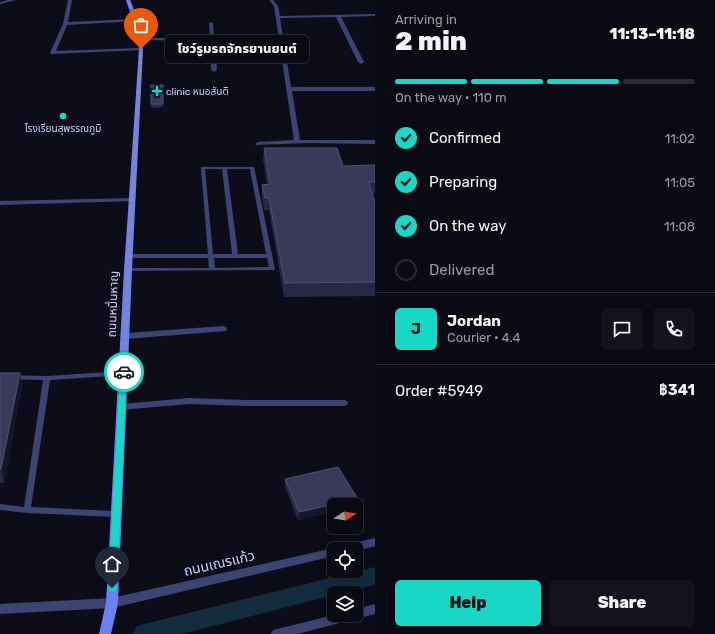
<!DOCTYPE html>
<html lang="en">
<head>
<meta charset="utf-8">
<style>
  :root { --surface:#090a13; --page:#12131c; --text:#f1f3f6; --muted:#999aa0; --line:#292b33; --accent:#19d7c7 }
  body { margin:0; font-family:Rubik,"Noto Sans Thai",sans-serif; background:var(--page); color:var(--text); height:100vh; display:flex; flex-direction:column; font-size:15px; white-space:nowrap }
  * { box-sizing:border-box; margin:0 }
  p { font-size:13px; color:var(--muted) }
  .icon { flex:none; width:22px; height:22px; fill:none; stroke:currentColor; stroke-width:2; stroke-linecap:round; stroke-linejoin:round }
  .map { position:relative; flex:1; overflow:hidden }
  .side { display:flex; flex-direction:column; background:var(--surface); width:340px }
  .side>* { flex:none }
  .needle { width:26px; rotate:78deg }
  .buttons { position:absolute; left:327px; top:498px; display:grid; gap:8px }
  .buttons a { display:grid; place-items:center; width:36px; height:36px; border-radius:6px; background:var(--surface); box-shadow:0 4px 16px #0002,0 0 0 1px var(--line); font-size:20px }
  .pin { position:absolute; display:grid; place-items:center; width:34px; height:34px; color:#fff; margin:-41px -17px; border-radius:50% 50% 50% 0; rotate:-45deg; box-shadow:0 0 4px #0007 }
  .pin .icon { rotate:45deg }
  .courier { position:absolute; display:grid; place-items:center; width:40px; height:40px; margin:-20px; border:3px solid #19d7c7; border-radius:50%; background:#fff; color:#222; box-shadow:0 1px 5px #0007 }
  .bubble { position:absolute; height:28px; border-radius:6px; background:var(--surface); box-shadow:0 4px 16px #0002,0 0 0 1px var(--line); font-size:13px; font-weight:800; line-height:28px; text-align:center }
  .overview em { font-style:normal; font-weight:800 }
  .overview div { display:flex; flex-direction:column-reverse }
  .overview { display:flex; align-items:center; justify-content:space-between; height:68px; padding:0 20px }
  h1 { font-size:26px; font-weight:800; line-height:30px }
  .bar { display:grid; grid-template-columns:repeat(4,1fr); gap:6px 4px; align-content:center; height:48px; padding:0 20px }
  .bar i { height:5px; border-radius:3px; background:var(--line) }
  .bar .active { background:var(--accent) }
  .bar p { grid-column:span 4 }
  .line { display:flex; align-items:center; gap:10px; padding:0 20px; border-top:1px solid var(--line) }
  .line div { flex:1 }
  .round { display:grid; place-items:center; flex:none; width:42px; height:42px; border-radius:6px; background:var(--page) }
  ol { padding:0 20px; list-style:none }
  li { display:flex; align-items:center; gap:12px; height:44px }
  li p { margin-inline-start:auto }
  li .icon { padding:4px; border-radius:50%; background:var(--accent); color:#111; stroke-width:4 }
  li:last-child { color:var(--muted) }
  li i { width:22px; height:22px; border:2px solid var(--line); border-radius:50% }
  .button { display:flex; gap:8px; margin-top:auto; padding:8px 20px }
  .button a { flex:1; height:46px; border-radius:6px; background:var(--accent); color:#111; font-size:16px; font-weight:800; line-height:46px; text-align:center }
  .button a+a { background:var(--page); color:var(--text) }
  main { display:flex; flex:1; min-height:0 }
  .map>svg:first-child { display:block }
  .lines { fill:none; stroke-linecap:round; stroke-linejoin:round }
  .canal { fill:#122b3d; fill-rule:evenodd }
  .service { fill:#3d4473; fill-rule:evenodd }
  .minor { fill:#3d4473; fill-rule:evenodd }
  .tertiary { fill:#3d4473; fill-rule:evenodd }
  .secondary { fill:#6d81ee; fill-rule:evenodd }
  .wall { fill:#272846 }
  .shaded-wall { fill:#15152c }
  .building { fill:#393959; stroke:#505172 }
  .route { fill:#19d7c7 }
  .done { stroke:#888aab; stroke-width:4; stroke-dasharray:0 7.2 }
  .poi-dot { fill:#19d7c7; stroke:#0c0d19; stroke-width:1.5 }
  .labels { text-anchor:middle; stroke-width:3; stroke-linejoin:round; paint-order:stroke }
  .far-poi-label { font-size:10px; fill:#cbcef9; stroke:#0c0d19; text-anchor:start }
  .street-label { font-size:12px; fill:#cbcef9; stroke:#0c0d19 }
  .near-street-label { font-size:14px; fill:#cbcef9; stroke:#0c0d19 }
</style>
</head>
<body>
<main>
<div class="map">
<svg width="375" height="634" viewBox="0 0 375 634">
  <rect width="100%" height="100%" fill="#0c0d19"/>
  <g class="lines">
    <polygon class="canal" points="375,567 375,585 342,593 334,593 334,595 182,634 133,634 136,627 144,624"/>
    <g class="service">
      <path d="M201 167H254L275 269 274 270 126 271 125 270 128 268H209L208 258H129L126 256 129 254H208L201 168ZM205 169H222L232 254H213ZM227 169H250L266 254H238ZM214 258H267L269 267 215 268Z"/>
      <polygon points="124,371 126,371 127,373 126,375 50,380 31,507 115,511 118,512 119,514 118,516 115,517 27,513 0,510 0,504 24,507 43,380 0,379 0,375 47,376"/>
    </g>
    <g class="minor">
      <polygon points="68,0 72,0 68,22 136,19 138,20 136,21 67,25 56,51 141,48 143,49 141,50 51,54 50,53 63,24"/>
      <polygon points="269,0 273,0 278,6 280,16 375,14 375,16 341,17 364,62 361,64 358,62 336,17 280,18 291,87 375,87 375,91 292,91 300,140 375,140 375,144 308,143 256,145 255,144 258,142 294,140 279,41 251,41 258,60 255,62 252,60 246,41 215,41 217,70 214,72 211,70 210,41 141,40 139,39 141,38 210,38 209,23 211,22 213,23 214,38 279,39 274,6"/>
      <polygon points="133,198 135,199 135,201 0,205 0,201"/>
      <polygon points="223,326 226,327 227,329 226,331 126,339 122,336 126,333"/>
      <polygon points="189,398 247,400 344,400 347,401 348,403 347,405 344,406 247,406 189,404 121,410 118,409 116,407 118,405 121,404"/>
      <polygon points="112,598 116,600 118,603 116,606 112,608 0,614 0,604"/>
    </g>
    <g class="tertiary">
      <polygon points="8,0 16,0 0,4 0,2"/>
      <polygon points="375,538 375,546 356,551 356,549 340,549 341,546 345,545"/>
      <polygon points="334,548 338,549 334,549 334,556 112,608 108,606 106,603 108,600 112,598"/>
      <polygon points="375,604 375,614 297,634 271,634 273,630 277,629 334,615 356,615 356,609"/>
    </g>
    <path class="secondary" d="M126 0H130C137 16 143 31 143 49L132 270 118 603 111 634H99L106 603 124 270 139 49 136 30Z"/>
  </g>
  <g class="wall">
    <polygon points="151,85 163,85 163,107 151,108"/>
    <polygon points="264,148 343,166 375,165 375,194 372,194 375,202 375,296 284,297 269,210 264,210 262,197 262,185 267,184 263,160"/>
    <polygon points="0,373 20,373 22,387 4,483 0,483"/>
    <polygon points="285,479 358,499 356,507 298,520 285,487"/>
  </g>
  <g class="shaded-wall">
    <polygon points="20,373 22,387 4,483 1,469"/>
    <polygon points="358,499 356,507 356,505 334,505 334,512 298,520 299,512"/>
  </g>
  <g class="building">
    <rect x="151" y="85" width="12" height="19"/>
    <polygon points="264,148 337,148 343,166 375,165 375,182 368,182 375,202 375,282 285,283 269,198 265,198 262,185 270,184"/>
    <polygon points="0,373 20,373 1,469 0,469"/>
    <polygon points="338,467 358,499 299,512 285,479"/>
  </g>
  <polygon class="route" points="124,369 127,372 117,588 115,591 109,591 108,588 120,372"/>
  <g class="lines">
    <polyline class="done" points="124,372 128,270 141,49"/>
  </g>
  <g class="poi-dot">
    <path d="M155 85h4v4h4v4h-4v4h-4v-4h-4v-4h4z"/>
    <circle cx="63" cy="116" r="4"/>
  </g>
  <g class="labels">
    <g class="far-poi-label">
      <text x="166" y="95">clinic หมอสันติ</text>
      <text x="63" y="132" text-anchor="middle">โรงเรียนสุพรรณภูมิ</text>
    </g>
    <g class="street-label">
      <text transform="translate(113 304) rotate(-88)" y="4">ถนนหมื่นหาญ</text>
    </g>
    <g class="near-street-label">
      <text transform="translate(219 563) rotate(-13)" y="5">ถนนเณรแก้ว</text>
    </g>
  </g>
</svg>
<div class="buttons">
<a><svg class="needle" viewBox="-14 -14 28 28"><path d="M0-13l5 13h-10z" fill="#e53935"/><path d="M0 13l5-13h-10z" fill="#999aa0"/></svg></a>
<a><svg class="icon" aria-label="locate" viewBox="0 0 24 24"><circle cx="12" cy="12" r="6"/><path d="M12 2v4M12 18v4M2 12h4M18 12h4"/></svg></a>
<a><svg class="icon" aria-label="layers" viewBox="0 0 24 24"><path d="M12 4l9 5-9 5-9-5zM3 14l9 5 9-5"/></svg></a>
</div>
<div class="pin" style="left:141px;top:49px;background:#ea580c"><svg class="icon" aria-label="bag" viewBox="0 0 24 24"><path d="M5 8h14l-1 12H6zM9 8a3 3 0 0 1 6 0"/></svg></div>
<div class="pin" style="left:112px;top:588px;background:#1f2937"><svg class="icon" aria-label="home" viewBox="0 0 24 24"><path d="M3 11l9-7 9 7M6 9v11h12V9"/></svg></div>
<div class="courier" style="left:124px;top:372px"><svg class="icon" aria-label="car" viewBox="0 0 24 24"><path d="M5 17H2v-5l4-1 3-4h7l3 4 3 1v5h-3M9 17h6M6 11h13"/><circle cx="7" cy="17" r="2"/><circle cx="17" cy="17" r="2"/></svg></div>
<div class="bubble" style="left:165px;top:35px;width:144px">โชว์รูมรถจักรยานยนต์</div>
</div>
<section class="side">
<div class="overview"><div><h1>2 min</h1><p>Arriving in</p></div><em>11:13–11:18</em></div>
<div class="bar"><i class="active"></i><i class="active"></i><i class="active"></i><i></i><p>On the way · 110 m</p></div>
<ol>
<li><svg class="icon" aria-label="check" viewBox="0 0 24 24"><path d="M5 12l5 5 9-10"/></svg>Confirmed<p>11:02</p></li>
<li><svg class="icon" aria-label="check" viewBox="0 0 24 24"><path d="M5 12l5 5 9-10"/></svg>Preparing<p>11:05</p></li>
<li><svg class="icon" aria-label="check" viewBox="0 0 24 24"><path d="M5 12l5 5 9-10"/></svg>On the way<p>11:08</p></li>
<li><i></i>Delivered</li>
</ol>
<div class="line" style="height:72px"><b class="round" style="background:var(--accent);color:#111">J</b><div><b>Jordan</b><p>Courier · 4.4</p></div><a class="round"><svg class="icon" aria-label="chat" viewBox="0 0 24 24"><path d="M4 5h16v11H9l-5 4z"/></svg></a><a class="round"><svg class="icon" aria-label="phone" viewBox="0 0 24 24"><path d="M5 4h4l2 5-3 2q2 4 5 5l2-3 5 2v4C11 20 4 13 5 4z"/></svg></a></div>
<div class="line" style="height:52px"><div>Order #5949</div><b>฿341</b></div>
<div class="button"><a>Help</a><a>Share</a></div>
</section>
</main>
</body>
</html>
